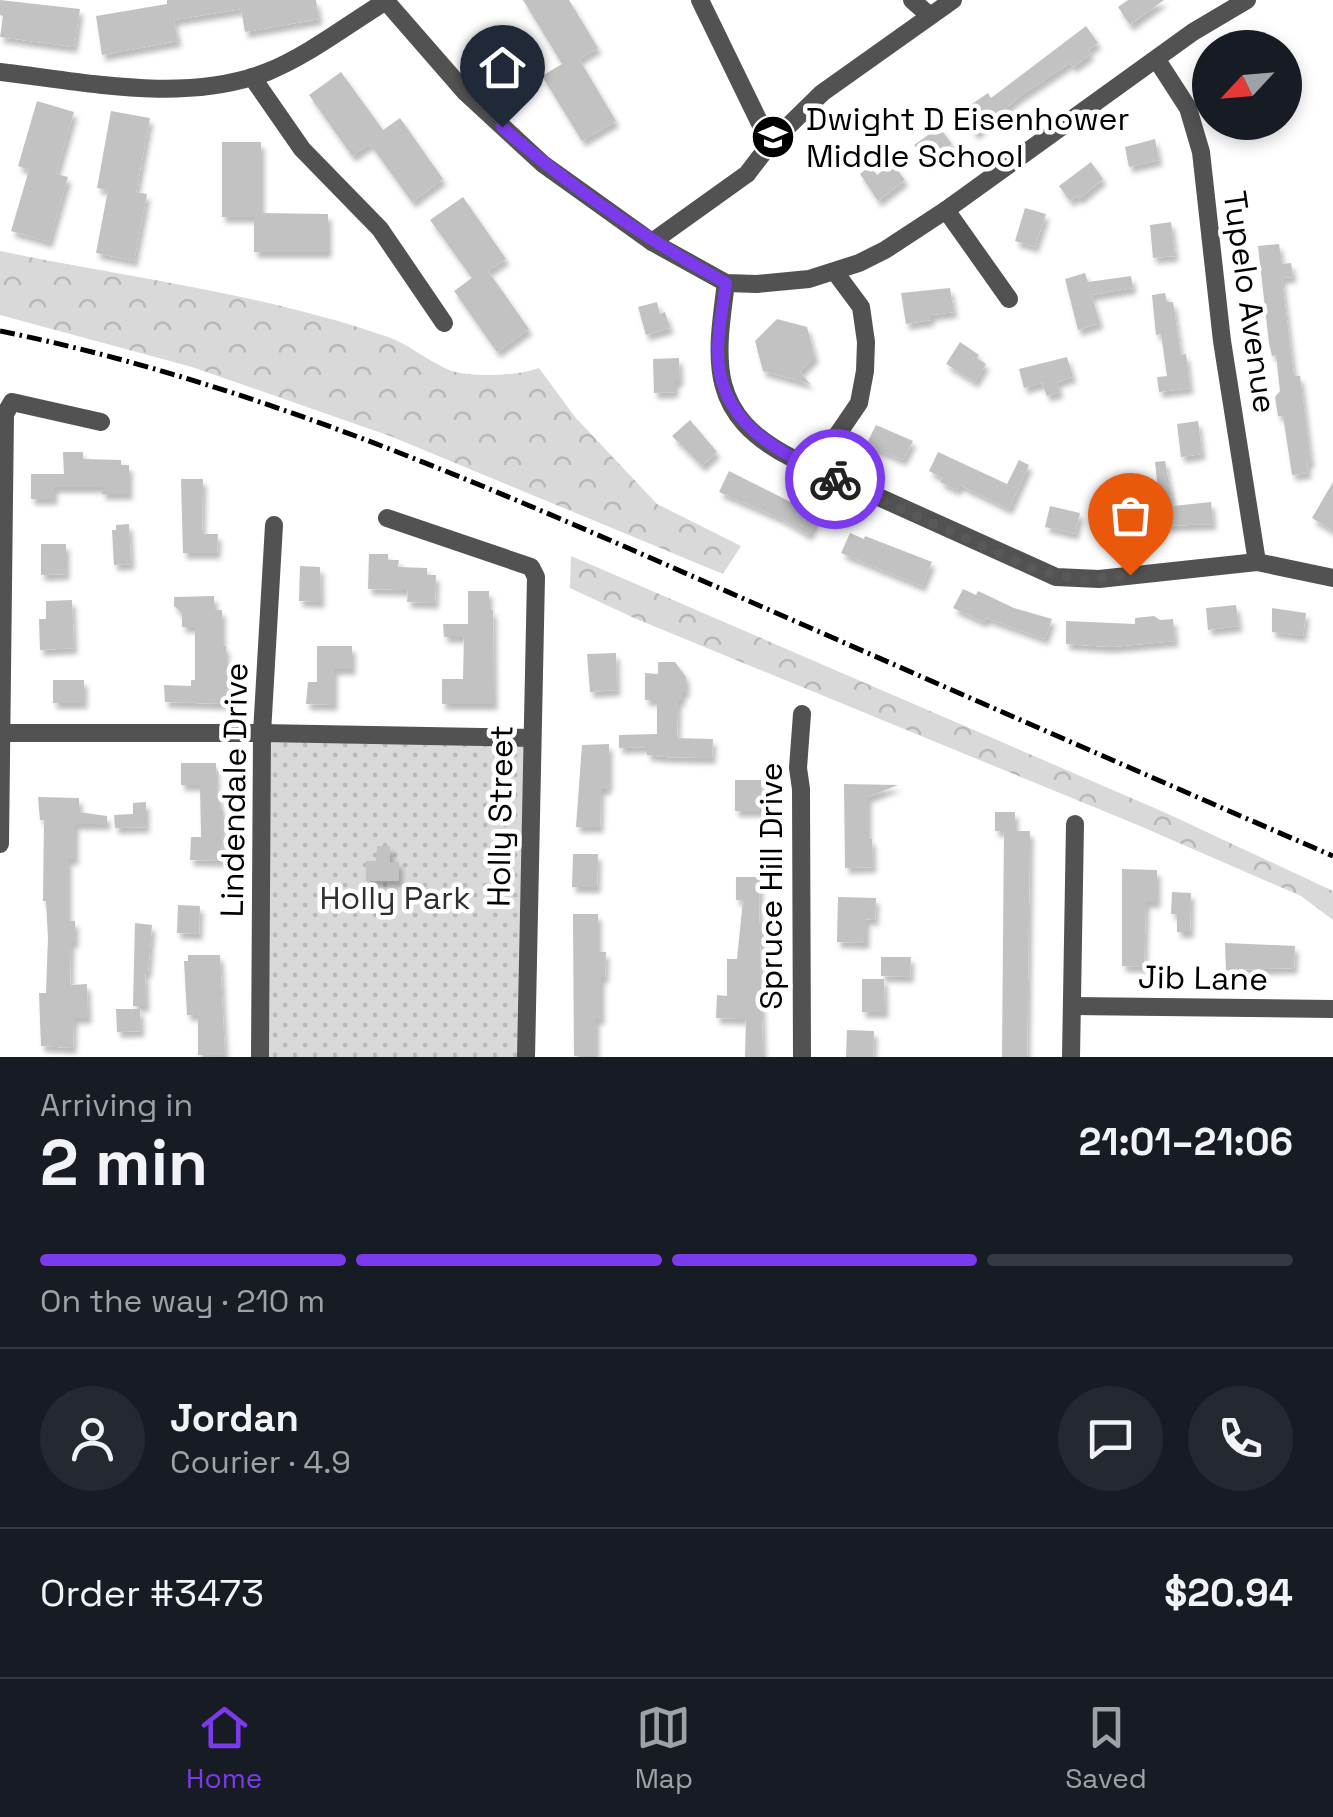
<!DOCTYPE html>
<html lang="en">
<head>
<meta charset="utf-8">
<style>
  :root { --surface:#171b24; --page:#242831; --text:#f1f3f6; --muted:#9ea1a6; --line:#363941; --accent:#7c3aed }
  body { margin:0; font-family:"Space Grotesk",sans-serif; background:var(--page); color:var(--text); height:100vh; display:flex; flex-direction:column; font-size:38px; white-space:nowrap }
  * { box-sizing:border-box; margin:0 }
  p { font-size:32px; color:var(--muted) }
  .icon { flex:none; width:55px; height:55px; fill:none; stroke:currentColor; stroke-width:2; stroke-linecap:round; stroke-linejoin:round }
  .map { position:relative; height:1057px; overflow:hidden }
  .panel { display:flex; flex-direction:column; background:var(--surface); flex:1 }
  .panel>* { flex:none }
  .needle { width:65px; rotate:244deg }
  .tools { position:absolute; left:1192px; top:30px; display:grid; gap:20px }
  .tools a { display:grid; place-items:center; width:110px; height:110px; border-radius:50%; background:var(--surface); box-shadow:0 5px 15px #0003; font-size:50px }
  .pin { position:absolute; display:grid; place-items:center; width:85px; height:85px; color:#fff; margin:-102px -42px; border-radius:50% 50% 50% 0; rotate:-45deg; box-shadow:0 0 10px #0007 }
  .pin .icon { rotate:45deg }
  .courier { position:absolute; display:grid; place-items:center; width:100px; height:100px; margin:-50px; border:8px solid #7c3aed; border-radius:50%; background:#fff; color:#222; box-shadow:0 2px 12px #0007 }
  .head em { font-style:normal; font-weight:700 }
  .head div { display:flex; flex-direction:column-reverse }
  .head { display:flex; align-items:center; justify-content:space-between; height:170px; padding:0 40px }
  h1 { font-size:65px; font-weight:700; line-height:75px }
  .bar { display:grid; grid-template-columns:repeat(4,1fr); gap:15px 10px; align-content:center; height:120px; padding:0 40px }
  .bar i { height:12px; border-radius:8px; background:var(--line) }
  .bar .on { background:var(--accent) }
  .bar p { grid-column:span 4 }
  .line { display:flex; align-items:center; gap:25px; padding:0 40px; border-top:2px solid var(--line) }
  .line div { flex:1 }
  .round { display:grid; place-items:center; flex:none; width:105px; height:105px; border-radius:52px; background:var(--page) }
  .tab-bar { display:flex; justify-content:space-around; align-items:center; height:140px; border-top:2px solid var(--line); background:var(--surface); font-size:28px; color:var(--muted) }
  .tab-bar a { display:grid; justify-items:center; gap:5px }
  .tab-bar .on { color:var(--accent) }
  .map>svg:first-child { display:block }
  .forest { fill:url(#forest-crowns) }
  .park { fill:url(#park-dots) }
  .building { fill:#c2c2c2; filter:url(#shadow) }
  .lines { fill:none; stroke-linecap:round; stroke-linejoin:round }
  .minor { stroke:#525252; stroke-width:18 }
  .rail { stroke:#000; stroke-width:5; stroke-dasharray:15 5 2.5 5; stroke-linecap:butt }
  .done { stroke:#595959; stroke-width:10; stroke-dasharray:0 18 }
  .route { stroke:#7c3aed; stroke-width:12 }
  .labels { text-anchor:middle; stroke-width:9; stroke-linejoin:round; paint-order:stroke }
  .poi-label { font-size:32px; fill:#000; stroke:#fff; text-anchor:start }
  .street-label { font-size:32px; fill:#000; stroke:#fff }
  .park-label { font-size:32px; fill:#303030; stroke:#fff }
</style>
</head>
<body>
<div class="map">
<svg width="1333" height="1057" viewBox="0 0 1333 1057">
  <defs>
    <pattern id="forest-crowns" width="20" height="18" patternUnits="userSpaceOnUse" patternTransform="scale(2.5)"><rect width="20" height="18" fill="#d9d9d9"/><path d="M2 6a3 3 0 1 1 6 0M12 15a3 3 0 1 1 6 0" fill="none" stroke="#b8b8b8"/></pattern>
    <pattern id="park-dots" width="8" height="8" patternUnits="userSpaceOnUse" patternTransform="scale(2.5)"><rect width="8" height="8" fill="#d9d9d9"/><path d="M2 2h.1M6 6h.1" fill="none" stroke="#b8b8b8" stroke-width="1.8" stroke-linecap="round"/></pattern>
    <filter id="shadow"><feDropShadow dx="3.5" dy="6" stdDeviation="2.5" flood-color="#0004"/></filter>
  </defs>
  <rect width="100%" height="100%" fill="#fff"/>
  <g class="forest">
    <path d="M0 251C130 278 262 293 388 337 410 345 428 361 449 370 470 378 518 376 539 368L575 417 657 504 741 546 723 574 390 436 192 367 0 315Z"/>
    <polygon points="571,556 1166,813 1333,891 1333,920 1301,896 1140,826 634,618 570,588"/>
  </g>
  <polygon class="park" points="262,733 532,738 526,1057 260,1057"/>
  <g class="building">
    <polygon points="0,0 80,9 74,47 0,37 3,16 0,15"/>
    <polygon points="167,0 316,0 319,19 245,32 241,9 174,20 178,41 102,55 96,16 167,4"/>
    <polygon points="523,0 569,0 598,48 579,59 616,121 582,141 542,76 562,64"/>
    <polygon points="1128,0 1164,0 1130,25 1118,7"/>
    <polygon points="1086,26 1098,43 1088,50 1091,54 1073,67 1070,63 1019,97 975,134 960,112 988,93 991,98"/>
    <polygon points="341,72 383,130 400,118 443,179 412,202 370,144 352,156 309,95"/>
    <polygon points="37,101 74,112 56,174 68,177 49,242 11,231 29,170 18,166"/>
    <polygon points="111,111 150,118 136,192 147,194 134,261 96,253 108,190 97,188"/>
    <polygon points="939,127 952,144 926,162 914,145"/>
    <polygon points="1155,139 1159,160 1129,167 1125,147"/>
    <polygon points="222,142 261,142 261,213 328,214 328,252 254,252 254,217 222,217"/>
    <polygon points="1091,162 1103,179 1079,199 1077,196 1070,201 1059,186"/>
    <polygon points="892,163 905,180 878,201 860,174 870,166 877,175"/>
    <polygon points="463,197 506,259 488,271 529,329 497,352 454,291 472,278 430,220"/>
    <polygon points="1025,208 1046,214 1035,247 1015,241"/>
    <polygon points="1171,222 1175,256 1153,258 1150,225"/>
    <polygon points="1279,244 1282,264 1291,263 1293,277 1282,278 1283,288 1294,376 1300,376 1311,462 1307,463 1308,473 1292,475 1283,416 1278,416 1275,397 1280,391 1276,355 1272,356 1269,343 1258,246"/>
    <polygon points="1085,273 1088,282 1131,276 1133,288 1091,295 1100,323 1078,330 1065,279"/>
    <polygon points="950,288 954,312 931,315 931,320 906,324 901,293"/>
    <polygon points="1165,293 1167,302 1173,302 1181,355 1186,354 1190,388 1159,392 1157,377 1167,376 1161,334 1156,335 1152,295"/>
    <polygon points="657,302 660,314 665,312 670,328 646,335 638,307"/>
    <polygon points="777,319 807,327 815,357 800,372 810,384 763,371 755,341"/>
    <polygon points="960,342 979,355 977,358 986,364 975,382 946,364"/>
    <polygon points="1067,357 1073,377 1057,382 1060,392 1047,396 1042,383 1024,388 1019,369"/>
    <polygon points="679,358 680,381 675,381 675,392 654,393 653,359"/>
    <polygon points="690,420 717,452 702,466 672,436"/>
    <polygon points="1198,421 1202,454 1181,457 1177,424"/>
    <polygon points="876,425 913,441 903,460 866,445"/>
    <polygon points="63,452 83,452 83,459 121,460 121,465 129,465 129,494 102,494 102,487 54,487 54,499 31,499 31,474 64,474"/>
    <polygon points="938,452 1007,484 1019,460 1029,465 1009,509 960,485 957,490 940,482 942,478 929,471"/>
    <polygon points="1165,461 1173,506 1211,502 1213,524 1162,526 1155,462"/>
    <polygon points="729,471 818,516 809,535 782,519 719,492"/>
    <polygon points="181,479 203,479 202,534 218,534 217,553 183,553"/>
    <polygon points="1333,482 1333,531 1312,518"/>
    <polygon points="1050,506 1080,513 1075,534 1045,527"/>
    <polygon points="1134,513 1134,517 1143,516 1145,537 1098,540 1096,518"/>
    <polygon points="129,524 131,564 114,565 112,530 116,530 116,525"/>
    <polygon points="850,533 864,539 865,536 932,562 922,586 841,553"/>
    <polygon points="41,544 66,544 66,574 41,575"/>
    <polygon points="369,554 388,554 388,560 399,560 398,567 427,568 427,575 436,575 435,603 407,602 408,590 368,589"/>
    <polygon points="300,566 320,567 321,602 299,601"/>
    <polygon points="963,589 976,595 978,591 1014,608 1052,619 1045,639 986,618 984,622 953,608"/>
    <polygon points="468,591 489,591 489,610 493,610 494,704 442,704 442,679 463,679 464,637 444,637 443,624 468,624"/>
    <polygon points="214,596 214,610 222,610 222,646 226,646 226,704 165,702 164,685 191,686 191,680 195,680 195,627 182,627 182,613 174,606 174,597"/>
    <polygon points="72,600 74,648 40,650 39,619 46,619 46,601"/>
    <polygon points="1236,605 1239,626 1208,630 1206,608"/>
    <polygon points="1272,608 1306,613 1303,636 1272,632"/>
    <polygon points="1154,616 1160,620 1173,619 1175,641 1111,647 1066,644 1066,621 1135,624 1135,618"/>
    <polygon points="317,646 352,646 352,669 334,669 334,705 306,704 308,682 317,682"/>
    <polygon points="616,653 617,690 590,692 587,654"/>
    <polygon points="658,662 675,662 686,677 686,692 682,692 682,700 678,700 677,738 713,739 712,758 665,757 647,755 647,747 619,748 619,735 657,734 657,700 645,700 645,673 658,674"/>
    <rect x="53" y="680" width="31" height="23"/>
    <polygon points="609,744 609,784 606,789 601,789 600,827 576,827 582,745"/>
    <polygon points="181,763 216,763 216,797 220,797 220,810 223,810 222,861 190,860 191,837 201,837 200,785 181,785"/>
    <rect x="735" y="780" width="26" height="31"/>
    <polygon points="844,784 898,785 868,797 868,839 872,839 873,867 845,868"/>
    <polygon points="38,797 79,798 79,812 107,816 107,824 75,824 75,859 68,859 68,921 75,921 75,942 71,942 70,985 87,984 88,1018 74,1018 73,1048 41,1046 39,993 46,993 48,938 46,901 43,901 44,820 40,820"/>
    <polygon points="146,802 146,827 115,828 114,815 133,814 133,803"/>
    <polygon points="995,812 1015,812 1015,831 1030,831 1027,1057 1002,1057 1004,831 995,831"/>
    <polygon points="377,846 390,846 390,862 399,862 399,881 366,881 366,861 376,861"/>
    <polygon points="573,854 598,854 597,887 572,887"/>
    <polygon points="1122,869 1157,870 1157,902 1146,902 1144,967 1122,966"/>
    <polygon points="736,877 760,877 759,923 771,924 769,941 760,943 763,1057 745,1057 746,1019 716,1018 717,995 727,996 727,959 737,959 743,900 736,900"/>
    <polygon points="1172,892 1191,893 1190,932 1177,932 1177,914 1171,914"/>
    <polygon points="838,897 876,898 875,920 866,919 866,943 837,942"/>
    <polygon points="178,905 200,906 199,934 177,933"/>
    <polygon points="573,914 598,914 598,952 606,952 605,977 601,977 601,1019 596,1019 596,1056 574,1056"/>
    <polygon points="135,923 152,925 148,972 145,972 146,1006 133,1006"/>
    <polygon points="1225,943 1295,946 1294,968 1226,970"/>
    <polygon points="188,955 220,955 225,1055 198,1055 198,1015 187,1015 184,961 188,961"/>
    <polygon points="881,957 911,957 910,977 881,976"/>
    <polygon points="862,979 884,979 885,1012 862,1012"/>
    <polygon points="116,1009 140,1009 141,1031 117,1032"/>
    <polygon points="847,1030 874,1031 873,1057 846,1057"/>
  </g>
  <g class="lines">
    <g class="minor">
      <polyline points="385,0 466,93 543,164 652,242 726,283 757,284 809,279 859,263 885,250 946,210 1193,32 1247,0"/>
      <polyline points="912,0 930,16"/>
      <polyline points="1157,60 1188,108 1201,152 1222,341 1257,562"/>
      <path d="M0 72C86 82 184 104 267 72 309 55 347 25 386 1"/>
      <polyline points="252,77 302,149 380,229 444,323"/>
      <polyline points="770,144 822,93 953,0"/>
      <polyline points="946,210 1009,299"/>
      <polyline points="652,242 747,174 770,144 700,0"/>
      <path d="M726 283C715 364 708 415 792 458L1056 577 1099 579 1257 562 1333 578"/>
      <polyline points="814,469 859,403 865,371 866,342 861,307 835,272"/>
      <polyline points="387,518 531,567 536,577 526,1057"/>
      <polyline points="0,733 262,733 532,738"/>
      <polyline points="0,844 5,414 12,402 101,422"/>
      <polyline points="1072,1006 1333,1009"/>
      <polyline points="260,1057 262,733 274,525"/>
      <polyline points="802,1057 801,789 798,768 802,714"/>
      <polyline points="1071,1057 1075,824"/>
    </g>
    <path class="rail" d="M0 331C248 381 480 483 710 584 918 675 1125 766 1333 856"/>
  </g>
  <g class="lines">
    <polyline class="done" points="835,479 1038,571 1084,580 1130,575"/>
    <path class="route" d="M502 127C571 188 646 239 726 283 723 305 718 329 718 352 718 424 779 452 835 479"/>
  </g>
  <defs>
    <g id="school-disc" transform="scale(2.25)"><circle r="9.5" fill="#000" stroke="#fff"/><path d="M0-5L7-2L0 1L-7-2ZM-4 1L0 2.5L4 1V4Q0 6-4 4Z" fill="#fff"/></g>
  </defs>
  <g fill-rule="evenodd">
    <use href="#school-disc" x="773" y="137"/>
  </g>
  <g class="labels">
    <g class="poi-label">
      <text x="806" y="130">Dwight D Eisenhower<tspan x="806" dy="37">Middle School</tspan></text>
    </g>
    <g class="street-label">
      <text transform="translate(1250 302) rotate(82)" y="11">Tupelo Avenue</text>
      <text transform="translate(234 790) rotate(-89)" y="11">Lindendale Drive</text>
      <text transform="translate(500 816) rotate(-89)" y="11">Holly Street</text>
      <text transform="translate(771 886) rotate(-90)" y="11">Spruce Hill Drive</text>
      <text transform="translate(1203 978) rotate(1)" y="11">Jib Lane</text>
    </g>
    <g class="park-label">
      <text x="395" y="909">Holly Park</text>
    </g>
  </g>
</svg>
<div class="tools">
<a><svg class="needle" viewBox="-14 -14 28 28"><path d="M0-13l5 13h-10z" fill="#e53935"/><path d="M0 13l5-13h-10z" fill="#9ea1a6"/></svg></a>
</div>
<div class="pin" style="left:1130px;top:575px;background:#ea580c"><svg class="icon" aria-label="bag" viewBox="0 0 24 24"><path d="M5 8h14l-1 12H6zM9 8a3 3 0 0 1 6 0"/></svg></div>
<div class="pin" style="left:502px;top:127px;background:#1f2937"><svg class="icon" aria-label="home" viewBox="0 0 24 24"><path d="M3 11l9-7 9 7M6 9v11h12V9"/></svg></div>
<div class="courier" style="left:835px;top:479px"><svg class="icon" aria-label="bike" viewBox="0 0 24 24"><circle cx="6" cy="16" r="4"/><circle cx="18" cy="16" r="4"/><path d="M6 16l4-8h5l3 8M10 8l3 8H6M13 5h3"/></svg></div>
</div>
<section class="panel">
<div class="head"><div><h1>2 min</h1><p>Arriving in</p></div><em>21:01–21:06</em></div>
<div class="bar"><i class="on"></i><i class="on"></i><i class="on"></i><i></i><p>On the way · 210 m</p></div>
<div class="line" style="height:180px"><a class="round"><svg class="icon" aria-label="person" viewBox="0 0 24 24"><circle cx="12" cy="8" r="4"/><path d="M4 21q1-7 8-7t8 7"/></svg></a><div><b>Jordan</b><p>Courier · 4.9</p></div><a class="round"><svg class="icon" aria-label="chat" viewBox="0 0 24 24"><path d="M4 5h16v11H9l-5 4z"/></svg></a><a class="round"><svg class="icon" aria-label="phone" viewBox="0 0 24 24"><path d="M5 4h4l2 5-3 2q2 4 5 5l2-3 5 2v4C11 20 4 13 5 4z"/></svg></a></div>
<div class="line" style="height:130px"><div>Order #3473</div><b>$20.94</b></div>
</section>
<nav class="tab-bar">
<a class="on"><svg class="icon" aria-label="home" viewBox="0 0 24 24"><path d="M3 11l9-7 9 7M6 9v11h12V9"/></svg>Home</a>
<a><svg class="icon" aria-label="map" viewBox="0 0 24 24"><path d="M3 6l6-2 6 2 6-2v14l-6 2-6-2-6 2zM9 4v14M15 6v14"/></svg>Map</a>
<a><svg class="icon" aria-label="saved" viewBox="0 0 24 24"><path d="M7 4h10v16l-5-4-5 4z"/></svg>Saved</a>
</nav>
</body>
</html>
